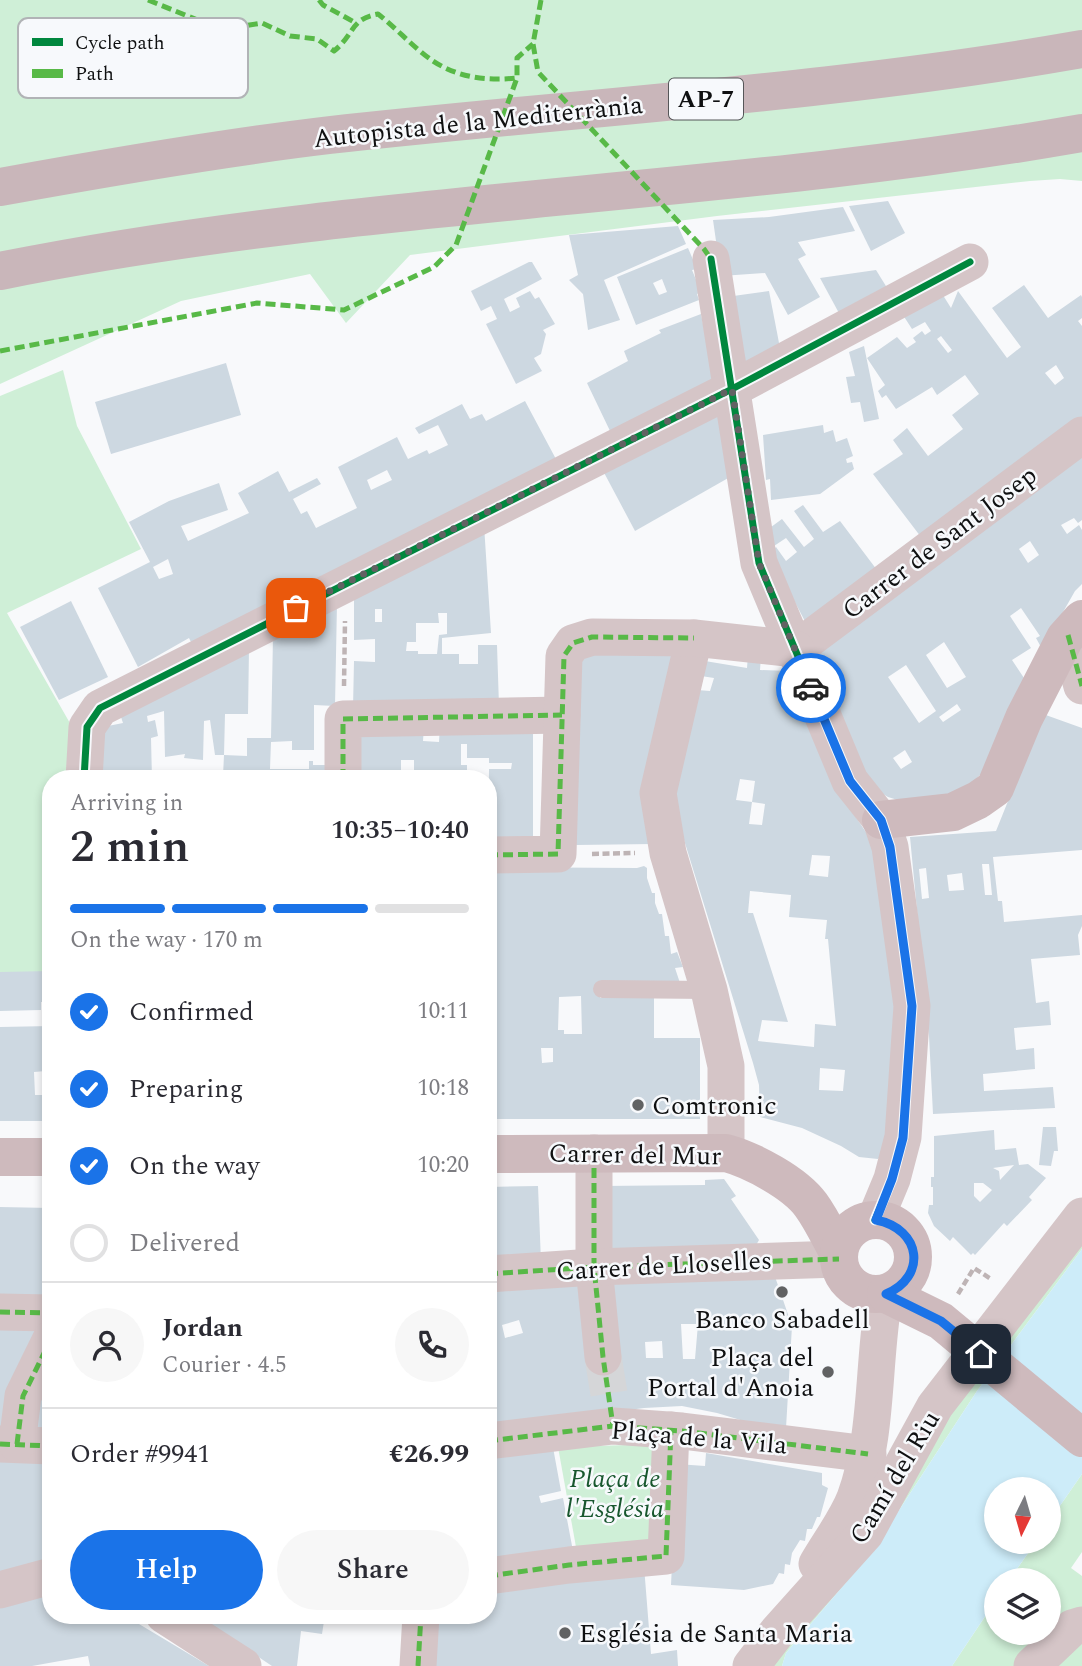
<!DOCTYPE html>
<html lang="en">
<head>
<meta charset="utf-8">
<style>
  :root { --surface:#fff; --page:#f7f7f7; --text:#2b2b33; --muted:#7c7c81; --line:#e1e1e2; --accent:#1a73e8 }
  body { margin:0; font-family:Spectral,serif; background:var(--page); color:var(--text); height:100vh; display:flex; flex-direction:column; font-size:26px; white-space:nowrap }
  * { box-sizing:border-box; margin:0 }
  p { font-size:23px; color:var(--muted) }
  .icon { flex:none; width:38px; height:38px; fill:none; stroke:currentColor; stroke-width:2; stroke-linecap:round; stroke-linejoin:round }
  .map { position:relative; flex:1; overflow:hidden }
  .sheet { position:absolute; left:42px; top:770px; width:455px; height:854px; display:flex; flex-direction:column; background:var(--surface); border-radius:28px; box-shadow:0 4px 10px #0003 }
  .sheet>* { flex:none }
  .needle { width:46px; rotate:185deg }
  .tools { position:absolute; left:984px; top:1477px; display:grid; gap:14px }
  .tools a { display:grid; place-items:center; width:77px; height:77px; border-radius:50%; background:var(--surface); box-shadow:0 4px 10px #0003; font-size:35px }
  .pin { position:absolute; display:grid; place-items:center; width:60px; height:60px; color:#fff; margin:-30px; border-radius:14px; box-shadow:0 4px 10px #0006 }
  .courier { position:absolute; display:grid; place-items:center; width:70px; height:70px; margin:-35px; border:5px solid #1a73e8; border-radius:50%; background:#fff; color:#222; box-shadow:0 2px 9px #0007 }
  .head em { font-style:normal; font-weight:600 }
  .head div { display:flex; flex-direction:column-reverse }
  .head { display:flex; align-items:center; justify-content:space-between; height:119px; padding:0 28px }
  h1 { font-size:46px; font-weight:600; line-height:52px }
  .bar { display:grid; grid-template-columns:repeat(4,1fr); gap:10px 7px; align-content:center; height:84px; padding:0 28px }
  .bar i { height:9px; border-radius:5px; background:var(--line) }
  .bar .current { background:var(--accent) }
  .bar p { grid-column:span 4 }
  .line { display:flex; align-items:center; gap:18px; padding:0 28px; border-top:2px solid var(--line) }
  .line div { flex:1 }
  .round { display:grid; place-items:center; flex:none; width:74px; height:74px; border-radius:37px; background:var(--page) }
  ol { padding:0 28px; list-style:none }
  li { display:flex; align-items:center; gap:21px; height:77px }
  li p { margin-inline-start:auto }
  li .icon { padding:7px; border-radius:50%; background:var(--accent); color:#fff; stroke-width:4 }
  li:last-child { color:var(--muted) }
  li i { width:38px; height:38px; border:4px solid var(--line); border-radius:50% }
  .cta { display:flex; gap:14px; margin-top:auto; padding:14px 28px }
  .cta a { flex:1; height:80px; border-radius:42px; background:var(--accent); color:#fff; font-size:28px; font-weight:600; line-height:80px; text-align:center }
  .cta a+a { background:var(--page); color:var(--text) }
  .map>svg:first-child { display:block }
  .green { fill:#cfefd7 }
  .water { fill:#cdecf9 }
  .building { fill:#cdd8e1; fill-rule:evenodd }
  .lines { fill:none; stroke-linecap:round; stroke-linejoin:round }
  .street-tunnel { stroke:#d5d6d8; stroke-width:37; stroke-dasharray:37 18; stroke-linecap:butt }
  .path { stroke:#beb4b5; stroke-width:4.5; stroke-dasharray:7 3.5; stroke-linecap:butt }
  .lane { stroke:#d5c5c7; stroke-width:18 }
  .street { stroke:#d5c5c7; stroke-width:37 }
  .secondary { stroke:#cebabd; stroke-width:38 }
  .highway { stroke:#c9b6ba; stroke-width:38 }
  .quiet { stroke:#58b947; stroke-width:5; stroke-dasharray:10 5; stroke-linecap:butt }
  .cycleway-casing { stroke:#f7f9fc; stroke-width:11 }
  .cycleway { stroke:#00873e; stroke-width:7 }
  .done { stroke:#616263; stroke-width:7; stroke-dasharray:0 12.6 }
  .route { stroke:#1a73e8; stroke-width:9 }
  .poi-dot { fill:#616263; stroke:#f7f9fc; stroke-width:2.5 }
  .labels { text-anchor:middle; stroke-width:5; stroke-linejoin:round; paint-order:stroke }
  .shield { fill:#f7f9fc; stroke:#555658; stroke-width:2 }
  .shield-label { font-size:24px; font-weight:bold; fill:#0f1011 }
  .street-label { font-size:26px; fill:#0f1011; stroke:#f7f9fc }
  .poi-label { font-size:26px; fill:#0f1011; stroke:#f7f9fc; text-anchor:start }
  .park-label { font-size:26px; font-style:italic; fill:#18572e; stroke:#f7f9fc }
  .key { fill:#f7f9fc; stroke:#b1b3b6; stroke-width:2 }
  .key-label { font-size:19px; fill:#0f1011 }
</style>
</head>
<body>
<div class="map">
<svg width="1082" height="1666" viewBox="0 0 1082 1666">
  <rect width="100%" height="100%" fill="#f8f9fb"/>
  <g class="green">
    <polygon points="0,0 1082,0 1082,181 1060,179 1030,181 717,216 410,255 346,323 310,274 181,301 0,384"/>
    <polygon points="63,370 77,426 141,549 7,613 71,725 71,779 51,779 51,998 0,999 0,396"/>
    <polygon points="1082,1230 1082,1249 977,1391 871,1553 786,1653 782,1666 770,1666"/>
    <polygon points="664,1444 662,1541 576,1547 558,1447"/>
    <polygon points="1082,1474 1082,1552 1071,1568 1082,1576 1082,1666 952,1666 996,1600 996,1633 1048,1633 1048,1580 1009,1580 1036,1542 1048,1542 1048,1523"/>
  </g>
  <polygon class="water" points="1082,1249 1082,1474 1048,1523 1048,1489 996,1489 996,1542 1036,1542 1009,1580 996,1580 996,1600 952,1666 782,1666 786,1653 871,1553 977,1391"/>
  <g class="building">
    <polygon points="888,201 905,233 871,251 849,206"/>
    <polygon points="843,207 855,231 798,242 806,255 798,259 820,297 788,315 765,273 721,276 713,220 769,217"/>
    <polygon points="678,226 686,244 604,280 620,320 588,330 583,294 569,280 578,275 569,235"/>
    <path d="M688 248 697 269 692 270 701 292 697 294 699 300 636 325 617 277ZM662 279 667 292 659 295 653 283Z"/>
    <polygon points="529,262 532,262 542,279 504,299 510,312 520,307 516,298 530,291 535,299 539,297 555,324 543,330 546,334 541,354 534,358 542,371 516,384 486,324 497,319 491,306 481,311 471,291"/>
    <polygon points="876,270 889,291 840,315 820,278"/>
    <path d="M1024 285 1048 318 1081 295 1082 297V318L1078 321 1082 326V420L924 541 873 474 903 454 893 440 907 428 928 456 963 429 952 415 979 394 965 375 937 395 932 387 896 409 886 395 882 398 878 391 885 385 867 358 897 337 907 348 916 342 913 338 922 331 925 335 931 331 925 322 912 329 901 312 941 292 951 308 958 291 1007 358 1021 347 992 308ZM941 336 952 350 948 353 937 339ZM1056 365 1064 378 1055 385 1045 373Z"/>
    <polygon points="769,291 780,348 745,364 726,297"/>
    <polygon points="701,314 714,380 611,433 587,383 628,361 624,351 661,333 659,330"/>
    <polygon points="864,346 879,419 864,422 860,402 851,403 846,377 855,376 849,352"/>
    <polygon points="226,363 241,415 111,454 95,402"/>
    <path d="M525 401 557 461 194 648 189 638 138 667 98 588 150 562 129 522 169 501 219 483 228 510 181 526 188 541 249 513 238 493 278 471 289 492 317 478 321 484 293 499 301 514 307 511 316 528 357 508 338 467 397 437 408 459 427 450 429 454 448 445 438 425 419 434 415 428 462 404 470 419 482 414 486 421ZM387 470 392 480 371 490 367 480ZM168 559 173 574 159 579 153 567Z"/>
    <polygon points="717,408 730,477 635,531 601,467"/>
    <polygon points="823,425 824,433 833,430 836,442 847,438 853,456 846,459 847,463 852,462 854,469 820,494 771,500 770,479 766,480 763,435"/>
    <path d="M1082 454V520L1078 523 1074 518 1061 525 1067 534 1079 525 1082 530V584L1075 591 1042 649 1036 638 1040 636 1021 608 1010 616 1031 648 1012 660 1028 684 995 761 962 792 904 802 888 797 873 788 812 656ZM1030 541 1039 555 1028 563 1019 549ZM944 642 966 677 947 688 926 655ZM906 665 936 711 919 723 888 677ZM957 704 961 710 943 722 939 717ZM905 750 912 762 901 769 893 758Z"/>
    <polygon points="803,505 823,532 840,521 880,574 808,627 777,568 772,551 776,547 786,561 797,552 786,538 771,548 767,530 782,519 804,547 814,539 794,511"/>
    <path d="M484 525 491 633 442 638V654H459V664H478V645H497L499 706 353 708 354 661 375 662V639L354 640V594ZM375 609H382V622H375ZM438 613H447V634L439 635 437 654H418V651H406L407 642H416V623H439Z"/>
    <polygon points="71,601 108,677 59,700 20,627"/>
    <polygon points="337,604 335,706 314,705 314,750 292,750 292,741 271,742 270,769 309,769 309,761 313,761 313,765 336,765 336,779 203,779 203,776 223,776 224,755 247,756 247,738 271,738 273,637"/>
    <polygon points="674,643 653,844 576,845 577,660 591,648"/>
    <polygon points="249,649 248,714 225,714 224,755 215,755 210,720 204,721 203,760 184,758 185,754 165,757 164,711 147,716 148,722 155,720 158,736 151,738 152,779 92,779 93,729 123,723 120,714"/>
    <path d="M748 655 761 656 760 670 790 671 799 692 784 690 789 702 804 705 840 794 872 841 901 1030 893 1140 878 1159 859 1157 841 1146 802 1128 760 1117 759 1085 753 1063 676 814 674 792 697 690 710 691 714 678 701 676 705 661 747 668ZM740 779 755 781 752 802 765 804 762 825 749 824 752 802 736 800ZM812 855 830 856 828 877 809 875ZM750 891 791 895 789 917 827 920 825 939H828L836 1026 815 1024 814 1047 758 1041 762 1020 788 1022 753 913H748ZM820 1068 845 1070 843 1091 819 1090Z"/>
    <path d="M1043 714 1082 728V850L993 857 998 901H1002L1004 922 1082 915V926L1078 935 1080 955 1031 959 1036 1003 1049 1001 1051 1025 1014 1028 1016 1050 1034 1048 1035 1069 983 1074 984 1091 1053 1087 1055 1108 933 1114 929 1036 910 837 996 831ZM982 864H989L992 895H985ZM926 868 929 898 922 899 919 869ZM962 873 964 890 949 891 947 875Z"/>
    <path d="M440 725 533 726V845L488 846 489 769H511L512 763H489V758H467V744H461V765H467V779H352V737L424 726 423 741 439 742ZM401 760H414V774L401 773Z"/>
    <path d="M644 866 647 868V878L652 893H655V903L659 914H662L665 936H669L671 954 677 952 683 967 675 968 680 983 600 982V998L654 997V1038H700V1119H488V867L637 868ZM581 996 582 1034H564V1030H558L559 997ZM541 1048H553V1062L542 1063Z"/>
    <polygon points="51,971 51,1002 41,1002 41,1010 0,1011 0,972"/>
    <path d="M51 1026V1121H0V1027ZM46 1071V1095H35L34 1072Z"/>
    <polygon points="1043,1127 1056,1127 1058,1151 1054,1151 1051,1166 1039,1165"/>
    <path d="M994 1130 995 1150 1016 1148 1019 1165 1028 1164 1046 1178 1029 1197 1032 1200 1007 1226 1004 1223 975 1255 973 1253 971 1255 953 1237 950 1241 934 1226 928 1213 929 1205H933V1187H931V1177H934V1136ZM1014 1165 1000 1180 999 1171 993 1168ZM974 1183H983L992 1190 980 1202 974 1196Z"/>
    <polygon points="724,1179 736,1196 731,1199 759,1240 755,1247 602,1256 602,1186 705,1185 705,1180"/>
    <polygon points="538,1186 541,1262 488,1263 488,1187"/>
    <polygon points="0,1207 51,1208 51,1303 0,1302"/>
    <path d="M772 1268 792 1326 786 1428 781 1432 717 1413 682 1406 644 1408 488 1429V1285ZM519 1320 523 1333 505 1338 502 1325ZM681 1324H698L695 1359H683ZM662 1341 663 1358H646L645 1342Z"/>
    <polygon points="0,1324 47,1324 0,1430"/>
    <polygon points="51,1358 51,1437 24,1435"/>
    <polygon points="552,1442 561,1491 539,1496 541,1503 563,1498 573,1551 488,1564 488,1451"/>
    <polygon points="706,1453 822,1473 822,1485 828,1488 820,1517 817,1517 812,1529 807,1529 805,1541 800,1540 792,1553 790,1565 785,1564 784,1574 779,1573 773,1584 744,1590 671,1585 677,1464 705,1466"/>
    <polygon points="0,1458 51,1459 51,1561 0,1575"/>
    <polygon points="644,1566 651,1654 677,1650 678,1666 429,1666 431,1615 488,1615 488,1588"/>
    <polygon points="51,1592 51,1615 124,1615 209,1666 90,1666 88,1656 32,1666 0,1666 0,1603"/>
    <polygon points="196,1615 325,1615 322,1634 301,1631 297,1666 272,1666"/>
  </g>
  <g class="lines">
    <polyline class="street-tunnel" points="603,1357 612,1412"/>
    <g class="path">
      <polyline points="344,686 345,621"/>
      <polyline points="592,854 635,853"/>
      <polyline points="958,1294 974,1268 991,1279"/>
    </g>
    <polyline class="lane" points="602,989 709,990"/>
    <g class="street">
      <polyline points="711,259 759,563 850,781 881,820 890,847 912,1006 903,1137 892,1179 875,1220"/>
      <polyline points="1068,635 1082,686"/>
      <polyline points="694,638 658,793 668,853 709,990 726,1066 726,1153"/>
      <polyline points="796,649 1082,435"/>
      <polyline points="84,779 87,727 100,708 732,389 970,262"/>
      <polyline points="343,779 343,719 562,715"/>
      <polyline points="488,855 558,854 564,656 573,643 592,637 694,638 796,649"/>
      <polyline points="594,1153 594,1267 603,1357"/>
      <polyline points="488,1274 594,1267 839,1259"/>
      <polyline points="0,1312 51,1313"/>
      <polyline points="488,1441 613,1426 682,1431 868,1454"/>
      <polyline points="0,1444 51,1446"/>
      <polyline points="17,1444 23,1396 51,1339"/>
      <path d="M817 1564C829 1543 846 1521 855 1498 877 1437 873 1374 882 1311L880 1294"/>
      <polyline points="488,1576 569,1565 666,1556 671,1430"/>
      <polyline points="0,1590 51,1576"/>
      <polyline points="164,1615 243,1666"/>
      <polyline points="418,1666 421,1615"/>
      <polyline points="751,1666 778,1631 865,1534 935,1406 1082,1216"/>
      <polyline points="1032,1666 1072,1628 1082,1625"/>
    </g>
    <g class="secondary">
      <polyline points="881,820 953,812 978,800 995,788 1024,718 1065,638 1082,619"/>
      <path d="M488 1154 726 1153C752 1160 795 1183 811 1205 822 1220 830 1238 839 1254"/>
      <polyline points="0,1157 51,1157"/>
      <circle cx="876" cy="1257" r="37"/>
      <polyline points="886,1294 941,1321 1082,1438"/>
    </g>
    <g class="highway">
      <path d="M0 187C110 167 220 148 330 135 581 107 833 93 1082 49"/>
      <path d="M0 271C357 199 723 196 1082 133"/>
    </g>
    <g class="quiet">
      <path d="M148 0 205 23 231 28 262 23 290 36 317 39 334 51C355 34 350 19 378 14 396 28 415 49 433 61 459 78 487 81 517 78"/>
      <polyline points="319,0 323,5 356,23"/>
      <polyline points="541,0 533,44 538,72 704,249 711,259"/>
      <polyline points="0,351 257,303 344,310 434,267 456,245 517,78 517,58 533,44"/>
      <polyline points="1068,635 1082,686"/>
      <polyline points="343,779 343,719 562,715"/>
      <polyline points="488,855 558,854 564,656 573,643 592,637 694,638"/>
      <polyline points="594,1153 594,1267 603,1357 613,1426"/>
      <polyline points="488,1274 594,1267 839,1259"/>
      <polyline points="0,1312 51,1313"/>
      <polyline points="488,1441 613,1426 682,1431 868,1454"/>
      <polyline points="0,1444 51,1446"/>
      <polyline points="17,1444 23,1396 51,1339"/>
      <polyline points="488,1576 569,1565 666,1556 671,1430"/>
      <polyline points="418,1666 421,1615"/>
    </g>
    <g class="cycleway-casing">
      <g id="cycleway">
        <polyline points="711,259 759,563 850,781 881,820 890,847 912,1006 903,1137 892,1179 875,1220"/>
        <polyline points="84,779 87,727 100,708 732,389 970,262"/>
      </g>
    </g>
    <use href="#cycleway" class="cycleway"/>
  </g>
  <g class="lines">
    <polyline class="done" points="296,608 732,389 759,563 811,688"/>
    <path class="route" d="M811 688 850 781 881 820 890 847 912 1006 903 1138 892 1179 876 1220C922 1229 927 1277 886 1294L941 1321 981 1354"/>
  </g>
  <g class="poi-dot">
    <circle cx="638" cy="1105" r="7"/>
    <circle cx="782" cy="1292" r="7"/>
    <circle cx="828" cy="1372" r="7"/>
    <circle cx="565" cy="1633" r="7"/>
  </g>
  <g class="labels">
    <rect class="shield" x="669" y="78.5" width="74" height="41" rx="5"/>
    <g class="shield-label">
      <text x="706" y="107">AP-7</text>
    </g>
    <g class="street-label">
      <text transform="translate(478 121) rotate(-6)" y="9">Autopista de la Mediterrània</text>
      <text transform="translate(939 542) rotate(-37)" y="9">Carrer de Sant Josep</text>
      <text transform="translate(635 1154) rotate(1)" y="9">Carrer del Mur</text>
      <text transform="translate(664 1265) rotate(-3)" y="9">Carrer de Lloselles</text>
      <text transform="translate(699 1437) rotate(5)" y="9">Plaça de la Vila</text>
      <text transform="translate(894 1477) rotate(-59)" y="9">Camí del Riu</text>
    </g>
    <g class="poi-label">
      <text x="652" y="1114">Comtronic</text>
      <text x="782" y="1328" text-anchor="middle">Banco Sabadell</text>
      <text x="814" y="1366" text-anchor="end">Plaça del<tspan x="814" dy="30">Portal d'Anoia</tspan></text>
      <text x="579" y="1642">Església de Santa Maria</text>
    </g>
    <g class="park-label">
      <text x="615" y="1487">Plaça de<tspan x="615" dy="30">l'Església</tspan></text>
    </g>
  </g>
  <rect x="18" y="18" width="230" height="80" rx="10" class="key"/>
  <rect x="32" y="38" width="31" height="8" fill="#00873e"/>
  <rect x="32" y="69" width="31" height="9" fill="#58b947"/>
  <g class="key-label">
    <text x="75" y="49">Cycle path</text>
    <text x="75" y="80">Path</text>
  </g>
</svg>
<div class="tools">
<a><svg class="needle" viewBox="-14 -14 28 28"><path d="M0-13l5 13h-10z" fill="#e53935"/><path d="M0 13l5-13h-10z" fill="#7c7c81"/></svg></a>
<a><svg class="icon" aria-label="layers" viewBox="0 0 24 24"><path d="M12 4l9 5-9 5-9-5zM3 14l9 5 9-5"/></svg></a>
</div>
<div class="pin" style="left:296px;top:608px;background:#ea580c"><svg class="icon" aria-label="bag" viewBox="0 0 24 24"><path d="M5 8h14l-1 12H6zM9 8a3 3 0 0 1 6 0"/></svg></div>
<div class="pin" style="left:981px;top:1354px;background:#1f2937"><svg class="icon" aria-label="home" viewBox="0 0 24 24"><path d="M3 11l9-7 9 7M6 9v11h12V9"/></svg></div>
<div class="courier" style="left:811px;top:688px"><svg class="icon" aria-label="car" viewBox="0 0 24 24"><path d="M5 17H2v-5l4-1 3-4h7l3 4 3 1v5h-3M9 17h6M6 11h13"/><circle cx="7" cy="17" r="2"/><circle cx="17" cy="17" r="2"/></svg></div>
<section class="sheet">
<div class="head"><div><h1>2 min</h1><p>Arriving in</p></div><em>10:35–10:40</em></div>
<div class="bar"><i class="current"></i><i class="current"></i><i class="current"></i><i></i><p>On the way · 170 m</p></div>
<ol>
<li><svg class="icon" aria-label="check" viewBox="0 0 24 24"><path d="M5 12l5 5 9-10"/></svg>Confirmed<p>10:11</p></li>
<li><svg class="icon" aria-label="check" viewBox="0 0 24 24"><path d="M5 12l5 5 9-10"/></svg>Preparing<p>10:18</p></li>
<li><svg class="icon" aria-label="check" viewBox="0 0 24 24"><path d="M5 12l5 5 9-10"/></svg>On the way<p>10:20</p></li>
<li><i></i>Delivered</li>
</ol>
<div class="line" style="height:126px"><a class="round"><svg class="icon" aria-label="person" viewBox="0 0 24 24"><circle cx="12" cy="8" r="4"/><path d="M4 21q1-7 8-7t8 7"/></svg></a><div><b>Jordan</b><p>Courier · 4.5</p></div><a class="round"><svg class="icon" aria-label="phone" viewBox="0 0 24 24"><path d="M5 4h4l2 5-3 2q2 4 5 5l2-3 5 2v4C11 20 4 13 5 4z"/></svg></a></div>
<div class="line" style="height:91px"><div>Order #9941</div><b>€26.99</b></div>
<div class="cta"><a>Help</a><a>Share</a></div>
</section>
</div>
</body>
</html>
